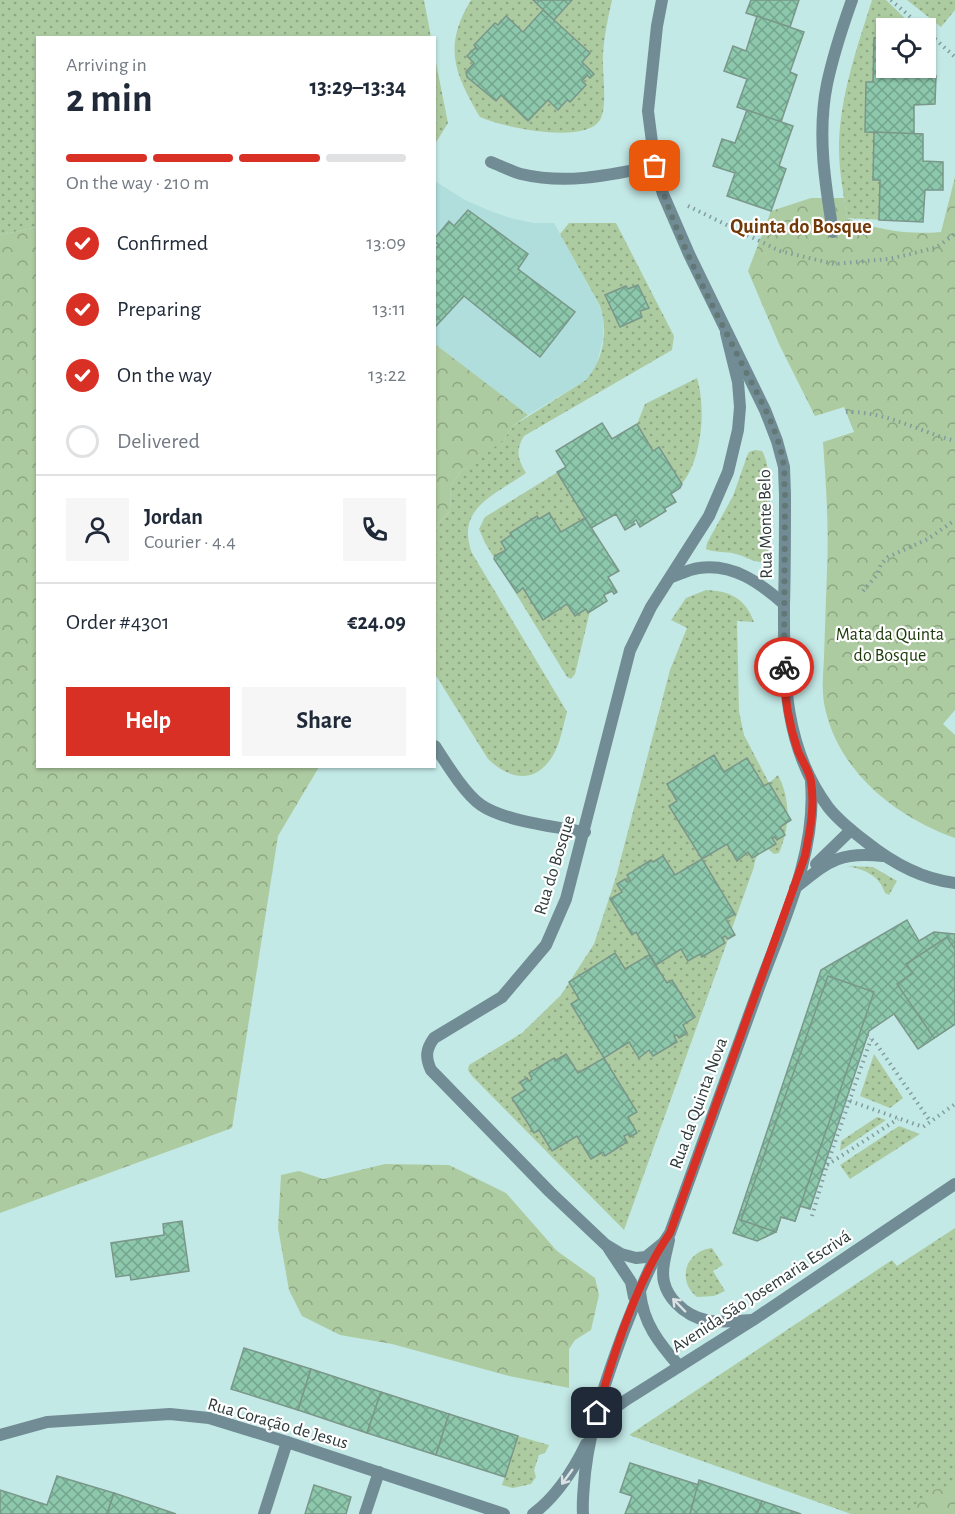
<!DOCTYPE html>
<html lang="en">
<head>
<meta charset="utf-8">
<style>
  :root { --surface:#fff; --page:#f6f6f7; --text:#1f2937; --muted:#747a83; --line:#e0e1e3; --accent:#d93025 }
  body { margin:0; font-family:"Alegreya Sans",sans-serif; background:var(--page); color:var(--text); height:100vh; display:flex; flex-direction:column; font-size:22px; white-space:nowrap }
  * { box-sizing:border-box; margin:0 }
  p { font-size:20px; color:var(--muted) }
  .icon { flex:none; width:33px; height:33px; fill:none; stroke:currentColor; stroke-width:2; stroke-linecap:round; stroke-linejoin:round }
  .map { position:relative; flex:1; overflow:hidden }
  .side { position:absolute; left:36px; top:36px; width:400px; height:732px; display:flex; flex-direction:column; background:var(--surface); border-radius:0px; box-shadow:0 2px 4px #0004 }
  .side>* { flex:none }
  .controls { position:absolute; left:876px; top:18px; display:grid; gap:12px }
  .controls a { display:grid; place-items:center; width:60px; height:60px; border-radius:0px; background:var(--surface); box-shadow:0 2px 4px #0004; font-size:30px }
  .pin { position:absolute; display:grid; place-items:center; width:51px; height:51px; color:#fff; margin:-26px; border-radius:12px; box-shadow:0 3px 9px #0006 }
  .courier { position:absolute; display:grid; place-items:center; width:60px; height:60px; margin:-30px; border:4px solid #d93025; border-radius:50%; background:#fff; color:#222; box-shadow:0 2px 8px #0007 }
  .head em { font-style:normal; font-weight:600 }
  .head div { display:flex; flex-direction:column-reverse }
  .head { display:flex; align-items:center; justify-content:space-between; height:102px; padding:0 30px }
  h1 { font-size:39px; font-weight:600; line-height:45px }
  .bar { display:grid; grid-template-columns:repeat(4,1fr); gap:9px 6px; align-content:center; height:72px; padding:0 30px }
  .bar i { height:8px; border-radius:4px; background:var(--line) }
  .bar .current { background:var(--accent) }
  .bar p { grid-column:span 4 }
  .line { display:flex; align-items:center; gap:15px; padding:0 30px; border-top:2px solid var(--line) }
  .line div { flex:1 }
  .round { display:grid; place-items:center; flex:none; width:63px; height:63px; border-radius:0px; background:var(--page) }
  ol { padding:0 30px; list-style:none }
  li { display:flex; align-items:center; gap:18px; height:66px }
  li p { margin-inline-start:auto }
  li .icon { padding:6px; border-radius:50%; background:var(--accent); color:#fff; stroke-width:4 }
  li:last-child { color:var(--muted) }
  li i { width:33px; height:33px; border:3px solid var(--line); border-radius:50% }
  .action { display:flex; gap:12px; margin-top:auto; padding:12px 30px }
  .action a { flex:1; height:69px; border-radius:0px; background:var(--accent); color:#fff; font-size:24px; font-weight:600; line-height:69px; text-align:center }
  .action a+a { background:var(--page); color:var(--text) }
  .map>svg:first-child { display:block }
  .built { fill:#afdedc }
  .grass { fill:url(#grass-dots) }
  .forest { fill:url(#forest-crowns) }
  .building { fill:url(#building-cross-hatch); stroke:#7a9789; stroke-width:1.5 }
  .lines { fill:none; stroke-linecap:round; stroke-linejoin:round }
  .path { stroke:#819c9b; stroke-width:4; stroke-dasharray:1.5 4.5; stroke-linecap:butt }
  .lane { stroke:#728c95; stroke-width:12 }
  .street { stroke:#728c95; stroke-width:12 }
  .oneway { stroke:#dce2e4 }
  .done { stroke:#617877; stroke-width:6; stroke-dasharray:0 10.8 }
  .route { stroke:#d93025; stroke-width:8 }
  .labels { text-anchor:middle; stroke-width:4.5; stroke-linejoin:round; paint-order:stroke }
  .street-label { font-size:18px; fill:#2c3b3a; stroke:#fff }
  .park-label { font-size:18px; fill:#1a3908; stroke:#fff }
  .neighbourhood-label { font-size:20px; font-weight:bold; fill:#733807; stroke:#fff }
</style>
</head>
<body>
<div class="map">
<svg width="955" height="1514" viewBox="0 0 955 1514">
  <defs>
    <pattern id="grass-dots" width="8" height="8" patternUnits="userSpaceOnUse" patternTransform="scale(1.5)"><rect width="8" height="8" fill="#adcba0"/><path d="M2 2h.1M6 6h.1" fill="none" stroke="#8da683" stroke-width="1.8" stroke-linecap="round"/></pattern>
    <pattern id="forest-crowns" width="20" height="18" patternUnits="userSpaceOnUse" patternTransform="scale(1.5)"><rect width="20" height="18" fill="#adcba0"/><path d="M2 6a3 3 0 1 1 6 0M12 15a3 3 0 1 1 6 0" fill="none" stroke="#8da683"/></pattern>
    <pattern id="building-cross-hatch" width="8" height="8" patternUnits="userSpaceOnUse" patternTransform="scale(1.5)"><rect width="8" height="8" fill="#8dc8ac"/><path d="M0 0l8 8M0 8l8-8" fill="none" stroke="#73a48d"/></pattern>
  </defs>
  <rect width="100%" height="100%" fill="#c3e9e7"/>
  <polygon class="built" points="435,181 465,200 488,210 510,218 534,223 554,223 600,307 604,318 603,339 595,370 586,380 528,415 435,344"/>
  <g class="grass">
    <polygon points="0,0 424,0 431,37 38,38 37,227 0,235"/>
    <path d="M471 0H612C608 18 604 36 603 55 602 71 608 107 600 120 585 145 502 127 480 117 454 73 443 46 471 0Z"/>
    <path d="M872 0H886L915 28H886V68H918V76H936L935 104 914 105V133L923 134V161L943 162V190H925L923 222 847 218C844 196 839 172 839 149 839 98 857 48 872 0Z"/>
    <polygon points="907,0 955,0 955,10 941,27"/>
    <polygon points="435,58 448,123 435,144"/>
    <path d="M569 223H616L674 336 672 350 524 436C515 451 518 459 526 473 495 495 455 508 472 553L567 712C563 726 560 745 552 757 534 785 509 779 488 759L435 674V531L440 521 450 511 451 486 461 471 504 439 513 426 586 380C603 361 609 330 600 306L560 234Z"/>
    <path d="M697 378C707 411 702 473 671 494L676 502 665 508 666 511 640 527 636 520 633 522 635 524 625 530 616 514 592 528 619 571 608 578 617 592 614 594 611 591 604 595 607 601 590 611 575 674 571 679 567 677 485 543 479 529 485 517 566 467 556 451 602 423 613 439 637 424 645 404Z"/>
    <path d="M755 450 762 451C774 470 770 532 768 557L764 562C753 563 746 556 736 554 726 551 715 553 706 549L707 543 733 496 747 456 749 452Z"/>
    <path d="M706 590C730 591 745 598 754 622L737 621 739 711 744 735 769 783 778 775C791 800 790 827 779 853L774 854 769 850V848C760 853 755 855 754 867L624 1230 472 1076 468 1070 469 1065 522 1033 561 995 594 944 616 877 670 670 687 628 671 620 686 598Z"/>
    <path d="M846 866 873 867 897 881 889 895 885 893C879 875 864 869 846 866Z"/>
    <polygon points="874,1054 903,1098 890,1108 860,1096"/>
    <polygon points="877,1117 886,1120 840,1151 841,1141"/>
    <polygon points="899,1126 920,1134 850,1179 840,1165"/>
    <polygon points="955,1228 955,1514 851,1514 629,1435 892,1260 897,1266"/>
    <path d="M712 1248 723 1265 713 1271 725 1291 714 1296 697 1297C676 1280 686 1251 712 1248Z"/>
    <polygon points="518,1436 549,1445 545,1453 539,1455 534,1470 536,1477 531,1484 513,1488 502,1485"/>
  </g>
  <g class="forest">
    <path d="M955 177V710L943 724 955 735V838C898 818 841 774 826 712 821 695 823 675 824 657 825 628 826 599 827 570 829 527 826 485 823 442L854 432 844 407 815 416 779 344 748 271 771 211 811 198H844L847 218C878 230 908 235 941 232Z"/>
    <polygon points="37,227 38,766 319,767 278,836 232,1128 0,1213 0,235"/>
    <polygon points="435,344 528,415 513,426 504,439 490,451 461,471 451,486 450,511 440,521 435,531"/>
    <polygon points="385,1164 449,1165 506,1193 557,1251 595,1278 599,1295 591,1330 575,1340 569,1349 569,1388 509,1376 392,1344 340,1335 302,1316 289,1290 278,1228 281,1175 299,1171 323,1179"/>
    <polygon points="955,1486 955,1514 905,1514 933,1490"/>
  </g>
  <g class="building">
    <polygon points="533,0 572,0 554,20"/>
    <polygon points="751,0 799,0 790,27 746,13"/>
    <polygon points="543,10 590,53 582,62 594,74 590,78 587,75 582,81 586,85 570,102 567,100 558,110 548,100 528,121 501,95 496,101 467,77 466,72 474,63 467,56 475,48 478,50 474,45 495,23 498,25 506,16 523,32"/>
    <polygon points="757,16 804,32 790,72 797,75 781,122 737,107 747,79 724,71 733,46 746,51"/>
    <polygon points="874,38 886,38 886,68 918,68 918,76 936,76 935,104 914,105 914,134 865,132 866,82 873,82"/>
    <polygon points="747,110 793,126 779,166 786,169 771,211 727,196 735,173 713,166 722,139 735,143"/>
    <polygon points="874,132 923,134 923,161 943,162 943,190 925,190 923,222 879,220 880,180 873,180"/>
    <polygon points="468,210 528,254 518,269 575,312 540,357 464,296 435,327 435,249 439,245 435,242 435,238 449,221 454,226"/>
    <polygon points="638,285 649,308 640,311 642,317 620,327 605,295 626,286 628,289"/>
    <polygon points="602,423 612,439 637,424 653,451 659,447 682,484 680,488 671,494 676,502 665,508 663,506 666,511 640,527 636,520 633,522 635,524 625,530 616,514 591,528 557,472 566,467 556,451"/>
    <polygon points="549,513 561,532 585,518 619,571 608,577 617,592 614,594 612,591 604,595 607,601 588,613 586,609 575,616 567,604 543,620 523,588 517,593 494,559 495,556 506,550 501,542 511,535 513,538 510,533 537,516 539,519"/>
    <polygon points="714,755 724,772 747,758 764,786 769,783 791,820 780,827 785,835 777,840 775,837 772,838 776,844 752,858 748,852 737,861 727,844 702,859 669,806 677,801 667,784"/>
    <polygon points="663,856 675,875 702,859 735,914 726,919 735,935 728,939 725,936 722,938 725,943 702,957 700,954 688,961 681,949 656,965 636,932 632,935 610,899 622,892 617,884 625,879 627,882 630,880 627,875 651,860 653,862"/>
    <polygon points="907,920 919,941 934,932 955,934 955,1024 918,1049 894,1014 869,1031 810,1209 800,1206 795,1221 781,1217 776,1232 757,1241 733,1233 821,970"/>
    <polygon points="947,937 955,949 955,1024 934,1038 897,984 913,973 906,964"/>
    <polygon points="615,953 625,969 649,955 667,983 672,980 695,1017 683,1025 687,1033 679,1038 677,1035 674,1036 677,1042 653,1056 649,1050 639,1058 629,1042 604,1058 571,1004 579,999 569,982"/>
    <polygon points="828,976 874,992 795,1221 781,1217 776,1232 741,1220"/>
    <polygon points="566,1054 578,1073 604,1058 637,1112 628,1117 637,1133 630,1137 628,1134 624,1136 627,1142 605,1156 603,1152 591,1159 577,1136 552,1151 539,1130 534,1133 512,1098 525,1090 520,1082 527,1078 529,1081 532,1079 529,1073 554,1058 555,1061"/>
    <polygon points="182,1221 189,1271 131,1280 130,1275 116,1277 111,1243 164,1235 163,1224"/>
    <polygon points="244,1348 311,1369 298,1410 231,1389"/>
    <polygon points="311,1369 381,1392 367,1433 298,1410"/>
    <polygon points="381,1392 449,1414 436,1455 367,1433"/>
    <polygon points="449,1414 518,1436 505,1477 436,1455"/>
    <polygon points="630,1463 699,1485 690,1514 625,1514 632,1496 620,1492"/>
    <polygon points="57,1476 114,1493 107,1514 0,1514 0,1490 47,1505"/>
    <polygon points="699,1480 762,1501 757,1514 690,1514"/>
    <polygon points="314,1485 351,1497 346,1514 305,1514"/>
    <polygon points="114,1493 176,1514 107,1514"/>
    <polygon points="762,1501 801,1514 757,1514"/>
  </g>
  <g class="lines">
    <g class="path">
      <polyline points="891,0 923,28"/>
      <polyline points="926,31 955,57"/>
      <polyline points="688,206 780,251 834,264 888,259 911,254 937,247 955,234"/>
      <path d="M846 412C885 411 918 431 955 441"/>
      <polyline points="863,591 877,575 881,564 888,557 928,539 955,520"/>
      <polyline points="867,1036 875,1042 930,1121"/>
      <polyline points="850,1101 923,1127 955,1104"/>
      <polyline points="827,1165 898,1119"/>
      <polyline points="812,1216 827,1165 871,1039"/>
    </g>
    <path class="lane" d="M833 232C825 184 817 133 827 84 833 56 842 28 852 0"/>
    <g class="street">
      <path d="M662 0 657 26 648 111 655 166 663 194 689 254 765 410 777 441 784 467 785 495C785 532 785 569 784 605 784 677 783 746 828 807 838 820 852 831 865 841 891 862 921 879 955 883"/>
      <path d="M491 162C501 166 511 171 521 174 567 185 610 175 655 166"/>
      <path d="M672 577C680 574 690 569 699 568 733 563 760 583 784 604"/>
      <path d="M435 746C446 763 465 794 481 805 504 821 556 827 585 832"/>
      <polyline points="816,864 851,830"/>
      <path d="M795 888C828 862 838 851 883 856"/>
      <path d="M669 1240C666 1254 661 1269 664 1282 666 1290 670 1297 676 1303 698 1326 721 1322 751 1320"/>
      <path d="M662 1244 646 1257 636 1258 621 1254 606 1245 550 1192 431 1070C425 1057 426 1049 434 1038L502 997 546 945 566 899 630 650 651 607 709 516 728 472 738 430 740 407 738 382 726 333"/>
      <polyline points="609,1249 631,1282 634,1297 637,1292"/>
      <path d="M640 1292C643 1323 659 1343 679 1366"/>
      <polyline points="594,1429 601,1418 626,1400 753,1320 955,1184"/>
      <polyline points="0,1435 47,1422 170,1414 209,1418 287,1442 504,1514"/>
      <polyline points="264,1514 287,1442"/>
      <polyline points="365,1514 379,1472"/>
      <path d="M533 1514C557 1496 573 1471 586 1444"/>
      <path d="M583 1514C582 1500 584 1487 585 1473 591 1422 607 1376 625 1328 638 1296 650 1262 670 1233 699 1153 728 1073 757 993 781 926 817 855 811 782"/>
    </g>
  </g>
  <defs><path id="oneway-shaft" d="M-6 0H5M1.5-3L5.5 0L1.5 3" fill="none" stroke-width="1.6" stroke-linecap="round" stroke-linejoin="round" transform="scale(1.5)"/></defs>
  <g class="oneway">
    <use href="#oneway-shaft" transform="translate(679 1305) rotate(-134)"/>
    <use href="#oneway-shaft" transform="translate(567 1477) rotate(126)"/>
  </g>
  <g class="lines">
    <path class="done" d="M655 166C673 230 705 291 735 350 753 388 779 426 784 468 785 477 784 486 785 495L784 667"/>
    <path class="route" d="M597 1413C612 1358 637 1280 670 1233L805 856C810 831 815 807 811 781 809 770 802 761 798 751 789 725 784 695 784 667"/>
  </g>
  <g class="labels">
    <g class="street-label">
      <text transform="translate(765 524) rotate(-91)" y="6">Rua Monte Belo</text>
      <text transform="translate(554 865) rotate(-73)" y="6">Rua do Bosque</text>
      <text transform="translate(698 1103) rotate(-70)" y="6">Rua da Quinta Nova</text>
      <text transform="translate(761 1291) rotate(-33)" y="6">Avenida São Josemaria Escrivá</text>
      <text transform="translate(278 1423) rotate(16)" y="6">Rua Coração de Jesus</text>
    </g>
    <g class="park-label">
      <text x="890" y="640">Mata da Quinta<tspan x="890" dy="21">do Bosque</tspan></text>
    </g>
    <g class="neighbourhood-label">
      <text x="801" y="233">Quinta do Bosque</text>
    </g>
  </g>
</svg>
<div class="controls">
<a><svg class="icon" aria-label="locate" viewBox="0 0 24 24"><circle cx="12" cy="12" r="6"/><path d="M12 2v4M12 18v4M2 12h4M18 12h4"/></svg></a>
</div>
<div class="pin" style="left:655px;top:166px;background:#ea580c"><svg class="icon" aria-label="bag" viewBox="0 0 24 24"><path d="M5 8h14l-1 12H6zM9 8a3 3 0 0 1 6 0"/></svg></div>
<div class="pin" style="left:597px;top:1413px;background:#1f2937"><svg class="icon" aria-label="home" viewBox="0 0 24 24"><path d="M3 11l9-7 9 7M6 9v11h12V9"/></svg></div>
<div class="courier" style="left:784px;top:667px"><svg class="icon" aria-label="bike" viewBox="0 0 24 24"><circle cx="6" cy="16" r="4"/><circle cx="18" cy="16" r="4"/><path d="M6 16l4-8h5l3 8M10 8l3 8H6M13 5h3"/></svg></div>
<section class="side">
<div class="head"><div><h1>2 min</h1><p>Arriving in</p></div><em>13:29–13:34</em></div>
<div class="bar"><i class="current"></i><i class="current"></i><i class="current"></i><i></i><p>On the way · 210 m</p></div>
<ol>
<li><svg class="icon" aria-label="check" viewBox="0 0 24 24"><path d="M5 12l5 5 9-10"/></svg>Confirmed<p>13:09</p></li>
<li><svg class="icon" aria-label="check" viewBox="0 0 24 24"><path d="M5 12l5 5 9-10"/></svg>Preparing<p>13:11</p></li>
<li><svg class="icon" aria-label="check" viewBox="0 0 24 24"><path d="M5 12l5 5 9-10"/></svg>On the way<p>13:22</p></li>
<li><i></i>Delivered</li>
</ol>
<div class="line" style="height:108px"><a class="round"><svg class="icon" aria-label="person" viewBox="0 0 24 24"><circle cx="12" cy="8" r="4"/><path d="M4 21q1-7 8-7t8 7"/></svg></a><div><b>Jordan</b><p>Courier · 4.4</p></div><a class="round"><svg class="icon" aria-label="phone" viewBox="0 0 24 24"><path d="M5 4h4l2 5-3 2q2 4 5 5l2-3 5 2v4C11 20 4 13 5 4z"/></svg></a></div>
<div class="line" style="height:78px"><div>Order #4301</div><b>€24.09</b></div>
<div class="action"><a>Help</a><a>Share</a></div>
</section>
</div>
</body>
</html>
